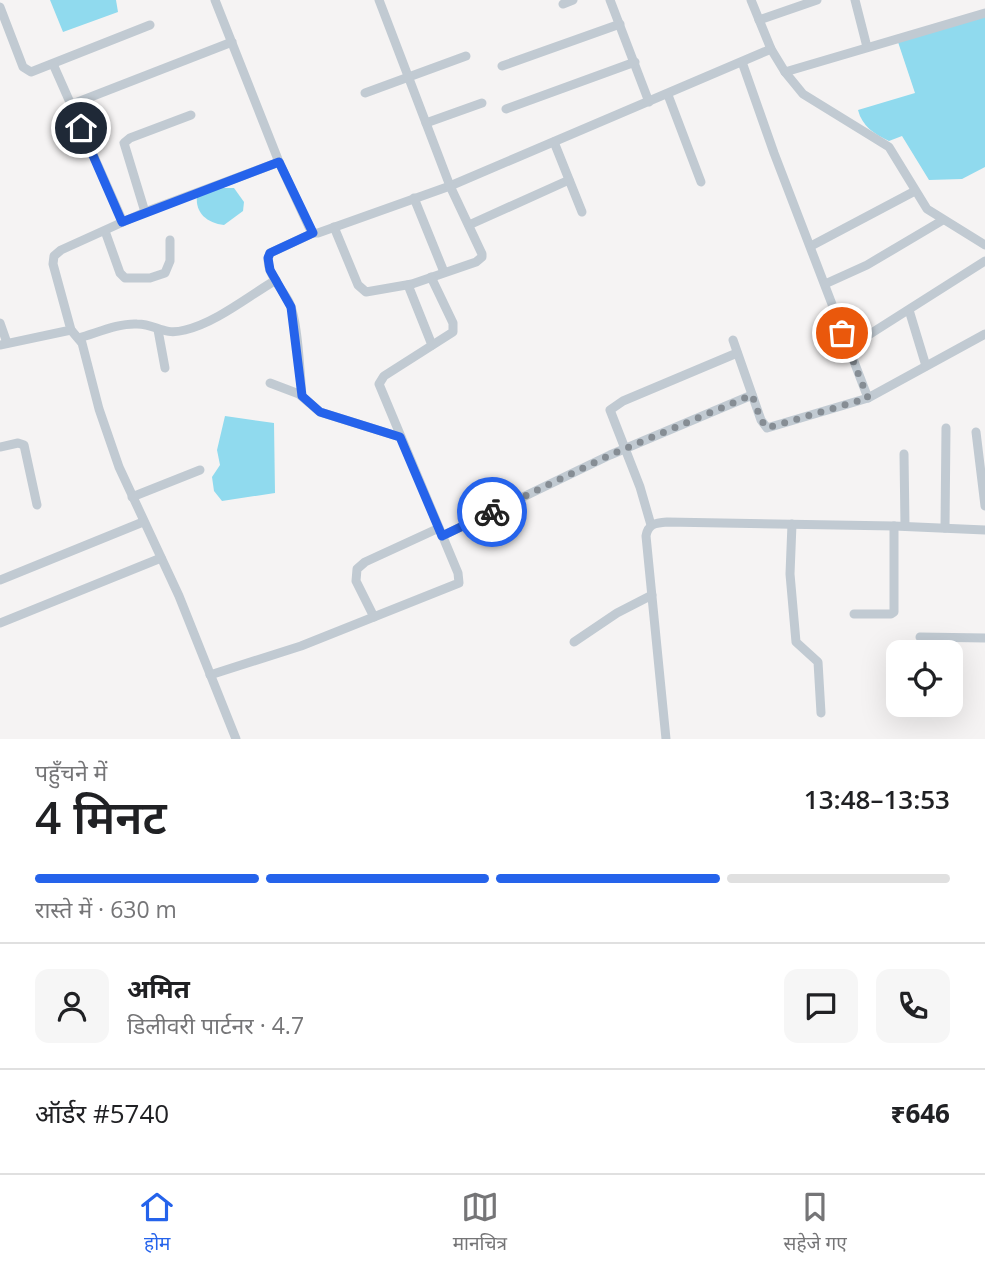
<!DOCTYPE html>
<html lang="hi">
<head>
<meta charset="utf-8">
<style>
  :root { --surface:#fff; --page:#f6f6f6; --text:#202124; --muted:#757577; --line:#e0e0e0; --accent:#2563eb }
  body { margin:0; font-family:"Open Sans","Noto Sans Devanagari",sans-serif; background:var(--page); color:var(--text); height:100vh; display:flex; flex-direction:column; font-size:26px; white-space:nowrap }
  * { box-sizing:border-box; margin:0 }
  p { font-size:23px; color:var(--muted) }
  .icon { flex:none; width:38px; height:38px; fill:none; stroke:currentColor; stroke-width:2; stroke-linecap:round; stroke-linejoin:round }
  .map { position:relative; height:739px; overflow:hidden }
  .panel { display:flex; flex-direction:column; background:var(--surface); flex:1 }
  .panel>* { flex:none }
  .fabs { position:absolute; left:886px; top:640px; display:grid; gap:14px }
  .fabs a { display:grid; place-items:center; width:77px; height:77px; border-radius:14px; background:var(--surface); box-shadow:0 7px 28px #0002; font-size:35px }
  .pin { position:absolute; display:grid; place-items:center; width:60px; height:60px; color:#fff; margin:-30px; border:4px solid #fff; border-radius:50%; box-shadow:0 2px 7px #0007 }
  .courier { position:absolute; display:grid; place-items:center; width:70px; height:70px; margin:-35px; border:5px solid #2563eb; border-radius:50%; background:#fff; color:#222; box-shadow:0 2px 9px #0007 }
  .headline em { font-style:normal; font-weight:600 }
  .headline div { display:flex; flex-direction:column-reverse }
  .headline { display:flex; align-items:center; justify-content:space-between; height:119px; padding:0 35px }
  h1 { font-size:46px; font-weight:600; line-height:52px }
  .bar { display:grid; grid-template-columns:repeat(4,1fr); gap:10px 7px; align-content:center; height:84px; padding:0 35px }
  .bar i { height:9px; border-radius:5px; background:var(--line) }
  .bar .current { background:var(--accent) }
  .bar p { grid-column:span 4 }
  .line { display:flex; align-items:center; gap:18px; padding:0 35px; border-top:2px solid var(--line) }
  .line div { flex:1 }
  .round { display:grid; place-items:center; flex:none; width:74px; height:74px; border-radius:14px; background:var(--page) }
  .menu { display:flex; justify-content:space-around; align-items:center; height:98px; border-top:2px solid var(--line); background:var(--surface); font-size:19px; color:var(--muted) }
  .menu a { display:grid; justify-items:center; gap:4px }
  .menu .current { color:var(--accent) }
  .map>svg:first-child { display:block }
  .water { fill:#90daee }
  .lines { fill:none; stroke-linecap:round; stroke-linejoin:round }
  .minor { stroke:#c1cad2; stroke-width:9 }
  .done { stroke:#868d94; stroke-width:7; stroke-dasharray:0 12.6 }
  .route { stroke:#2563eb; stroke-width:9 }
</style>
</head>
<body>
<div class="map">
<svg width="985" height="739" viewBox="0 0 985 739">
  <rect width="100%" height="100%" fill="#f5f3f3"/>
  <g class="water">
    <polygon points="50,0 116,0 118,12 63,32"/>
    <path d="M985 14V167L962 179 929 180 902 136 889 141C874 134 862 126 858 110L915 93 898 42Z"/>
    <path d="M214 188H234L244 202 243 211 224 225C207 223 195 213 197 196Z"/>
    <polygon points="225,416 274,423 275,493 222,501 214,491 212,477 220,465 217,450"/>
  </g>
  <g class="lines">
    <g class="minor">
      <polyline points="610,0 649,102"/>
      <polyline points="751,0 771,49 785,72 803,94 889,147 927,209 985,245"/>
      <polyline points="855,0 867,47"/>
      <polyline points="563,4 573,0"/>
      <polyline points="0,7 23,67 31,72 150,25"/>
      <polyline points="759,20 817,0"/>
      <polyline points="742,62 774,153 868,398 985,334"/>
      <polyline points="53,64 123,222"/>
      <polyline points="502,66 620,24"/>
      <polyline points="785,72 985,13"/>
      <polyline points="365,93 466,56"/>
      <polyline points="668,95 701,182"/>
      <polyline points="70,105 232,42"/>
      <polyline points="506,109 635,62"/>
      <polyline points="426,123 482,103"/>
      <polyline points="554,142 582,212"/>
      <polyline points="279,162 309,227 313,233 318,233 450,186 771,49"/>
      <polyline points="414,198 444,272"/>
      <polyline points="145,212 124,143 130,138 191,115"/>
      <polyline points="469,225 569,180"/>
      <polyline points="334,227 358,285 366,292 412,284 476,262 482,257 482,254 450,186 379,0"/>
      <polyline points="105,231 120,273 125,278 150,278 165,273 170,261 170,240"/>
      <polyline points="811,246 915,191"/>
      <polyline points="825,284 867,265 943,220"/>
      <polyline points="408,285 432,345"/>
      <polyline points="909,310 926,366"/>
      <polyline points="0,323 7,343"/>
      <polyline points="71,330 82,343 99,409 119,467 179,596 236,739"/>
      <polyline points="158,330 165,368"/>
      <path d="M79 338C97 333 119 323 137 324 157 324 162 336 185 330 217 322 247 297 276 280"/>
      <polyline points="733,340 761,420 767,428 868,398"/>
      <polyline points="0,345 71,330 53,264 54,256 61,250 145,212 279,162 215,0"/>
      <polyline points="848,348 985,261"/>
      <polyline points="270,383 299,394 320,412 400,437"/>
      <path d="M302 396C300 374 298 320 289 302 282 288 262 269 270 253L313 233"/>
      <polyline points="976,432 985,506"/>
      <polyline points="0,447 18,443 24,445 37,505"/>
      <polyline points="904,454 905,526"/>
      <polyline points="132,497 200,470"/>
      <polyline points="792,524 790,574 796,642 818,662 821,713"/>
      <polyline points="651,525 640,487 610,410 623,401 737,353"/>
      <polyline points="945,528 946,428"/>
      <polyline points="442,536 610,455 752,395"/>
      <polyline points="0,580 143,522"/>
      <polyline points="854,614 891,614 894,612 894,526"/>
      <polyline points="374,617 356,581 357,569 365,562 439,528"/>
      <polyline points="0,623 161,558"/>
      <polyline points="920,637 985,638"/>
      <polyline points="574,642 617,613 652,595"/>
      <polyline points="210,675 301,646 459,583 458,573 379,384 384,376 453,332 453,323 431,277"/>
      <path d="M666 739 646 536C648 524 655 523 667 522L894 526 985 530"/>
    </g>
  </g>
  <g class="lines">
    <polyline class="done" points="492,512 610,455 752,395 761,420 767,428 868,398 842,333"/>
    <polyline class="route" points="81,128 122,222 279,162 313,233 270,253 268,258 270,270 291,307 302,396 320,412 400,437 442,536 492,512"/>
  </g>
</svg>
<div class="fabs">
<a><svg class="icon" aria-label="locate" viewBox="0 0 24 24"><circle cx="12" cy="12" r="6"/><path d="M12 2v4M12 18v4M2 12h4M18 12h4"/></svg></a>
</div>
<div class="pin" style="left:842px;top:333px;background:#ea580c"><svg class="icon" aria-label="bag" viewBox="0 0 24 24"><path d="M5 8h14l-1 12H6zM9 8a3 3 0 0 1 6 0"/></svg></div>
<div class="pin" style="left:81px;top:128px;background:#1f2937"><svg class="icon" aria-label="home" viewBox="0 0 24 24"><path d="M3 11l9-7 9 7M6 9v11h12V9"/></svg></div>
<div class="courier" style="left:492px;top:512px"><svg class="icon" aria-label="bike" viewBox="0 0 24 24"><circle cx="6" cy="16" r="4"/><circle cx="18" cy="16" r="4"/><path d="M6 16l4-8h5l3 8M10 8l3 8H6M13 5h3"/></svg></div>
</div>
<section class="panel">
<div class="headline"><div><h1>4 मिनट</h1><p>पहुँचने में</p></div><em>13:48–13:53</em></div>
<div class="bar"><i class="current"></i><i class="current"></i><i class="current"></i><i></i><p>रास्ते में · 630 m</p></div>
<div class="line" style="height:126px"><a class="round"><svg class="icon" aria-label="person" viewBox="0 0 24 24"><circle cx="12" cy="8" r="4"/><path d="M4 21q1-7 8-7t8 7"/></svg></a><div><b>अमित</b><p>डिलीवरी पार्टनर · 4.7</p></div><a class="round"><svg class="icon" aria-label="chat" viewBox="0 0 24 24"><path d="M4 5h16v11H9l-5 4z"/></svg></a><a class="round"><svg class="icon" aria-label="phone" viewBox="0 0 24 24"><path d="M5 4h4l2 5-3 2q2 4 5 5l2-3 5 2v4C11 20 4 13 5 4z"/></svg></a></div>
<div class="line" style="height:91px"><div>ऑर्डर #5740</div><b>₹646</b></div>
</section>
<nav class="menu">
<a class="current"><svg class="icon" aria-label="home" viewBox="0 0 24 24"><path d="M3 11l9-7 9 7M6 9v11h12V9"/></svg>होम</a>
<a><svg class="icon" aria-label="map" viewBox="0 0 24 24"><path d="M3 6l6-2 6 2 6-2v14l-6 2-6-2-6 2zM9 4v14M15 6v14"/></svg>मानचित्र</a>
<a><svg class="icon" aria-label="saved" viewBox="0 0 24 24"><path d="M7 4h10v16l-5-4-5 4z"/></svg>सहेजे गए</a>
</nav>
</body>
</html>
